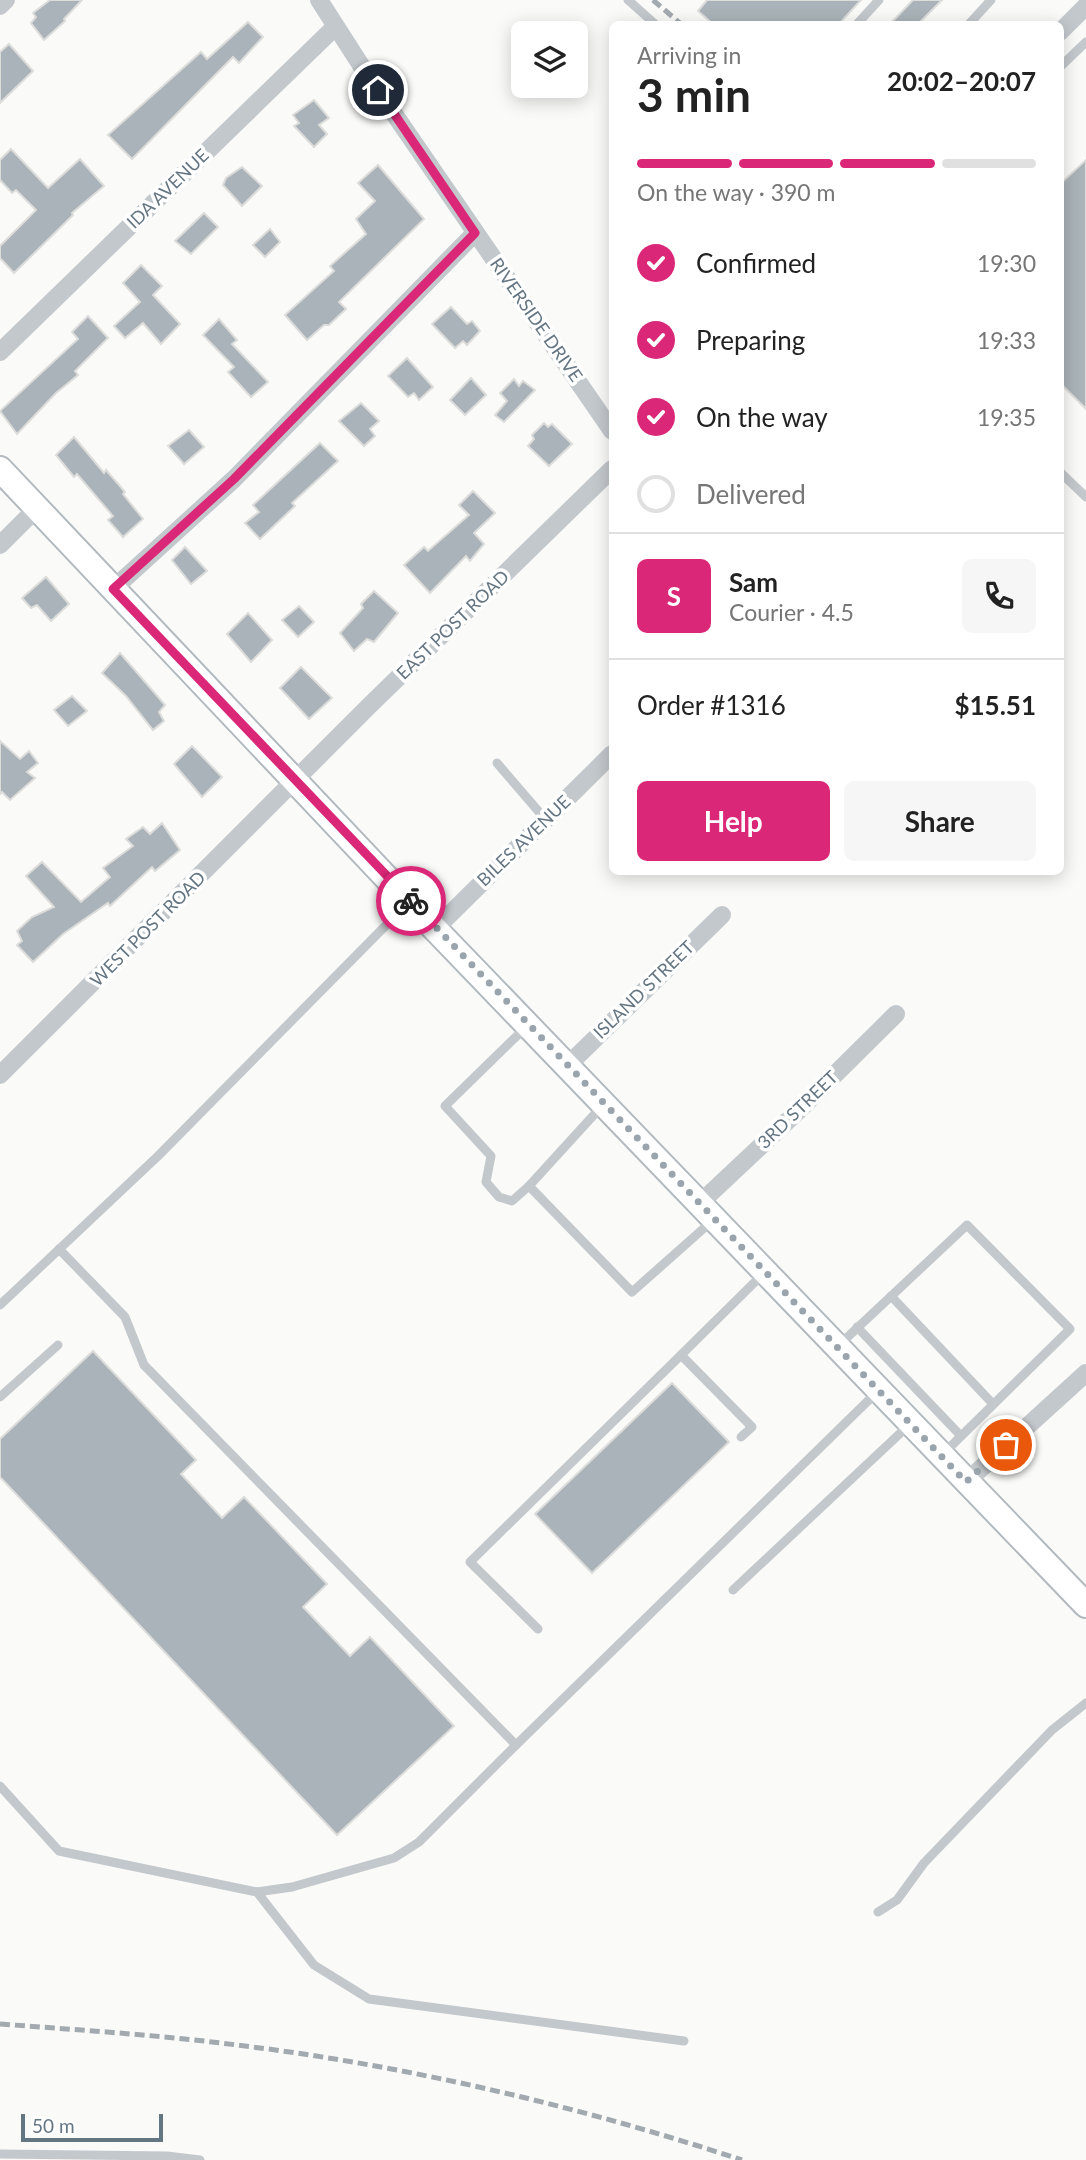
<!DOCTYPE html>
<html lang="en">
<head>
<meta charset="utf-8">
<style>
  :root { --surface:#fff; --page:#f6f6f6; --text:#222; --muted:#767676; --line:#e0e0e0; --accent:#db2777 }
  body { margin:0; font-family:Lato,sans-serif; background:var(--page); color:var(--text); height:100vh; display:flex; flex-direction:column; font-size:26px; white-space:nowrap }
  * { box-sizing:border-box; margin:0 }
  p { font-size:23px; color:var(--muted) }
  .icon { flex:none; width:38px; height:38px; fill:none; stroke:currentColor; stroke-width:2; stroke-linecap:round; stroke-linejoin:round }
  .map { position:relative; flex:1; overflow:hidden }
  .drawer { position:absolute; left:609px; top:21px; width:455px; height:854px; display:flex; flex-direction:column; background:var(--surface); border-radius:10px; box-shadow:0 4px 18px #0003 }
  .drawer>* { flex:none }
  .buttons { position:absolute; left:511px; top:21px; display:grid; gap:14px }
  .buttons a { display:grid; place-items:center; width:77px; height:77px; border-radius:10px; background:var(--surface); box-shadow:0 4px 18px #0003; font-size:35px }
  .scale { position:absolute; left:21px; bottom:18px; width:142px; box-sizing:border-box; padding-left:7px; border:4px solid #657683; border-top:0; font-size:19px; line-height:24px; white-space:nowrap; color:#657683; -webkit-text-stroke:5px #fff; paint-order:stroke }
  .pin { position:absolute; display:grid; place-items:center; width:60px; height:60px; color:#fff; margin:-30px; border:4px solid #fff; border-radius:50%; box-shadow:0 2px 7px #0007 }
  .courier { position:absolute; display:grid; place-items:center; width:70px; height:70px; margin:-35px; border:5px solid #db2777; border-radius:50%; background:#fff; color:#222; box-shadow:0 2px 9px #0007 }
  .headline em { font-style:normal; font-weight:700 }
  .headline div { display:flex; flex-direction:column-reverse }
  .headline { display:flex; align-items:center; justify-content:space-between; height:119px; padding:0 28px }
  h1 { font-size:46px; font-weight:700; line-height:52px }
  .bar { display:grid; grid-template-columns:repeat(4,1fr); gap:10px 7px; align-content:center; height:84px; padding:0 28px }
  .bar i { height:9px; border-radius:5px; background:var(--line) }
  .bar .on { background:var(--accent) }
  .bar p { grid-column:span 4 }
  .line { display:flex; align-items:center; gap:18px; padding:0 28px; border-top:2px solid var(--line) }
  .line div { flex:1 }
  .round { display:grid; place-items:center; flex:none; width:74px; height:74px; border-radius:10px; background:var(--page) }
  ol { padding:0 28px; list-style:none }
  li { display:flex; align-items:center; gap:21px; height:77px }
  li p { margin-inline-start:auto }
  li .icon { padding:7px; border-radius:50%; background:var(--accent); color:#fff; stroke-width:4 }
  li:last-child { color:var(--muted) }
  li i { width:38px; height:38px; border:4px solid var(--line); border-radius:50% }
  .button { display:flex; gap:14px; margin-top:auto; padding:14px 28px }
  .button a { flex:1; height:80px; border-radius:10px; background:var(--accent); color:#fff; font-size:28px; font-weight:700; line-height:80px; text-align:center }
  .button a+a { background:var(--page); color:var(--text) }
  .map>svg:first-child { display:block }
  .building { fill:#aab3b9; stroke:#dcdcda; stroke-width:2 }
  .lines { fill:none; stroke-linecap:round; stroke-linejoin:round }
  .secondary-casing { stroke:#b3babf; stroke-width:28 }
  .service { stroke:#c3c8cc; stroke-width:9 }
  .minor { stroke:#c3c8cc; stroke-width:18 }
  .secondary { stroke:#fff; stroke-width:24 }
  .rail { stroke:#a2aab0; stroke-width:5; stroke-dasharray:10 5; stroke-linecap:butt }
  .done { stroke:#99a4ac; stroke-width:7; stroke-dasharray:0 12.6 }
  .route { stroke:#db2777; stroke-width:9 }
  .labels { text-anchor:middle; stroke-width:7; stroke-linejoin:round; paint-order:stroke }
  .street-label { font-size:18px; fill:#657683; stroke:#fff }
</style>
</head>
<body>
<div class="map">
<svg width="1086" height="2160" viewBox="0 0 1086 2160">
  <rect width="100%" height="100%" fill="#fafaf8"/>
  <g class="building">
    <polygon points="50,0 82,0 64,19 65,21 44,40 31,23 36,17 33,13"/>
    <polygon points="707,0 861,0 839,24 713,24 698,11"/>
    <polygon points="913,0 942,0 918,24 890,24"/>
    <polygon points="248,22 263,37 239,63 233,57 132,159 108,135 201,52 207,59"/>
    <polygon points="9,44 33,71 0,103 0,52"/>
    <polygon points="314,100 329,118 319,125 327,134 314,147 294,126 299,123 293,115"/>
    <polygon points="11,149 48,188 80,159 104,186 72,213 73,215 14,273 0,258 0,246 36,210 16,190 12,193 0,180 0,160"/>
    <polygon points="1086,160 1086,409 1060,383 1060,184"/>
    <polygon points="378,165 424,219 339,302 346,309 329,325 324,325 307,340 285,315 334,271 330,266 366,234 356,219 375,201 358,183"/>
    <polygon points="242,167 262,186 242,206 223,185 226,178"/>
    <polygon points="204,213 218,227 191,254 175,241"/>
    <polygon points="270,229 280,242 265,257 253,245"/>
    <polygon points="141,265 162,286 153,295 180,324 161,344 143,323 125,338 114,326 140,302 123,283"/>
    <polygon points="451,307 467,324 472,321 480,331 467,345 463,341 455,348 432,324"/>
    <polygon points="88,316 108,338 75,371 78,375 56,393 17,434 0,411 78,339 72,332"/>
    <polygon points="219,319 237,340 232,344 268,382 251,397 228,372 234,367 203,335"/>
    <polygon points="407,358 433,387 419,400 414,393 408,397 388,376"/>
    <polygon points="471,378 486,395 465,415 450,400"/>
    <polygon points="514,379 519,386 523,381 535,390 504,422 495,415 507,401 500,393"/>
    <polygon points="361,403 379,421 370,429 375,436 364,446 339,421"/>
    <polygon points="544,423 548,427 552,424 572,444 549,466 528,446 534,439 532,435"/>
    <polygon points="189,430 204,447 184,464 168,446"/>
    <polygon points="74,437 104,473 106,470 125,492 123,494 143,519 123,537 108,520 113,516 77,474 74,477 56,455"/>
    <polygon points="320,443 338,461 292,503 295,506 260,539 245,523 259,512 253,505"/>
    <polygon points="473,491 495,513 474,533 484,544 470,561 466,556 430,593 404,565 424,547 428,551 469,515 459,505"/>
    <polygon points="185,547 207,571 191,584 172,560"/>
    <polygon points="46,577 69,604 51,621 37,605 31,608 22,598"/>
    <polygon points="374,591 398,613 374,642 367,639 354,651 340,633 363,608 361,604"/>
    <polygon points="299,606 314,622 298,637 282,620"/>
    <polygon points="248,613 272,640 251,662 227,634"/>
    <polygon points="120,653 165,705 159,712 164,721 153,730 126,696 102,673"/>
    <polygon points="301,667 332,698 309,719 280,688"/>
    <polygon points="72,696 87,711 68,726 54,710"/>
    <polygon points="0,741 20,759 29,751 38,763 27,772 35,778 10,800 2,792 0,794"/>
    <polygon points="192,746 222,777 202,797 174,764"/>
    <polygon points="162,823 180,850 155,871 152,867 110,906 108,903 63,934 33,962 17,945 22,941 17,931 32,917 54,907 26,876 42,862 81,902 110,877 103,868 133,846 126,839 143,827 150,834"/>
    <polygon points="93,1351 196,1460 181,1474 222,1518 244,1497 327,1584 303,1607 350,1656 370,1637 454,1726 337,1835 0,1477 0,1439"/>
    <polygon points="672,1383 729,1442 592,1573 535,1514"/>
  </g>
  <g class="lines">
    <g class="secondary-casing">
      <polyline id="secondary" points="0,469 435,929 1086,1605"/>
    </g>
    <g class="service">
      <polyline points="628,0 655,24"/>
      <polyline points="857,24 879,0"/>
      <polyline points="969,24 991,0"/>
      <polyline points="1060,67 1086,42"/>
      <polyline points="1060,472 1086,497"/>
      <polyline points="497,763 546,820"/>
      <polyline points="527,1026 445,1106 491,1156 486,1182 499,1197 512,1201 529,1186"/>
      <polyline points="602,1106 529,1186 632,1292 712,1221"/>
      <polyline points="59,1249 125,1317 144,1365 516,1745 877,1392"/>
      <polyline points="891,1296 993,1404"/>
      <polyline points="0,1305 158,1156 409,902"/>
      <polyline points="857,1327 961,1436"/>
      <polyline points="838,1346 967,1225 1070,1329 944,1453"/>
      <polyline points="681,1355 764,1273"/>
      <polyline points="0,1397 58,1345"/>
      <polyline points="733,1590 909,1425"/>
      <polyline points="538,1629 470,1562 681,1355 752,1427 741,1437"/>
      <polyline points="0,1786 59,1851 257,1892 314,1965 369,1999 684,2041"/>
      <polyline points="257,1892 292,1887 394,1858 419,1842 516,1745"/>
      <polyline points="878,1912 897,1900 924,1863 1052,1730 1086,1703"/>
      <polyline points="0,2154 167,2156 200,2160"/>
    </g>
    <g class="minor">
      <polyline points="319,0 364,70 612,431"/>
      <polyline points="0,6 6,0"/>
      <polyline points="1060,32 1086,6"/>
      <polyline points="0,352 335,27"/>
      <polyline points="0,545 37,508"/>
      <polyline points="113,589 234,479 475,233"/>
      <polyline points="435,929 612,754"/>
      <polyline points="567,1066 722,915"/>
      <polyline points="0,1075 368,707 612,469"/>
      <polyline points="699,1204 797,1112 896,1014"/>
      <polyline points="966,1482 1086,1373"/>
    </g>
    <use href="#secondary" class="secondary"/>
    <g class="rail">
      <polyline points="653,0 681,24"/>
      <path d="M0 2024C79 2030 159 2035 237 2045 409 2066 578 2106 742 2160"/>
    </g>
  </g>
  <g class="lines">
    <polyline class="done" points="411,901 966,1482 1006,1445"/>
    <polyline class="route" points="378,90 475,233 234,479 113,589 411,901"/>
  </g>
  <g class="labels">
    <g class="street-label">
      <text transform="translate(168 189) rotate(-44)" y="6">IDA AVENUE</text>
      <text transform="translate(536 320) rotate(55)" y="6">RIVERSIDE DRIVE</text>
      <text transform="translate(453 625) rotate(-44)" y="6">EAST POST ROAD</text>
      <text transform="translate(524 841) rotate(-44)" y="6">BILES AVENUE</text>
      <text transform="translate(148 929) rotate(-45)" y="6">WEST POST ROAD</text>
      <text transform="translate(644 990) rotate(-44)" y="6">ISLAND STREET</text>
      <text transform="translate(798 1110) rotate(-44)" y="6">3RD STREET</text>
    </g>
  </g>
</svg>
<div class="buttons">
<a><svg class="icon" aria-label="layers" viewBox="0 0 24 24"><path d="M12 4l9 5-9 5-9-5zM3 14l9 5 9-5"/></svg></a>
</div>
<div class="scale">50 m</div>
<div class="pin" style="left:1006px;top:1445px;background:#ea580c"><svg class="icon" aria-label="bag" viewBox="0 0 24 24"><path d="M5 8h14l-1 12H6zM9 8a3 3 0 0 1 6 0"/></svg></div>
<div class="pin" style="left:378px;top:90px;background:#1f2937"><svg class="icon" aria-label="home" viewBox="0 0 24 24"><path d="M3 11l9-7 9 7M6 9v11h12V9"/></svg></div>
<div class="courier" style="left:411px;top:901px"><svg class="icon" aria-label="bike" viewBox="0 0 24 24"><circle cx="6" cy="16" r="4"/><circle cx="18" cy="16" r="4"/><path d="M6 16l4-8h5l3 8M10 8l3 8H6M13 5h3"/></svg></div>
<section class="drawer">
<div class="headline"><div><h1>3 min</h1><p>Arriving in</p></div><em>20:02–20:07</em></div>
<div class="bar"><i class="on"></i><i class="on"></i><i class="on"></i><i></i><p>On the way · 390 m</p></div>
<ol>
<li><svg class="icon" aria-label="check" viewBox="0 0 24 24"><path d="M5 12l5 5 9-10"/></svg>Confirmed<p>19:30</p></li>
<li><svg class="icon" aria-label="check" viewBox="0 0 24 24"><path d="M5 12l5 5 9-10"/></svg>Preparing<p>19:33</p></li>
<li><svg class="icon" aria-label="check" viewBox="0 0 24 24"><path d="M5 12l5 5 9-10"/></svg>On the way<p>19:35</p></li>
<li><i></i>Delivered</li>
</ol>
<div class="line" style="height:126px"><b class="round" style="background:var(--accent);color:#fff">S</b><div><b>Sam</b><p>Courier · 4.5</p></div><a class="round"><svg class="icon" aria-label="phone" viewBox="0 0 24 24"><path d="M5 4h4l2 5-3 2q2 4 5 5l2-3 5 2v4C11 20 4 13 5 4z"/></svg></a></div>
<div class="line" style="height:91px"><div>Order #1316</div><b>$15.51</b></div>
<div class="button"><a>Help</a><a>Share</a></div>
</section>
</div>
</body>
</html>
